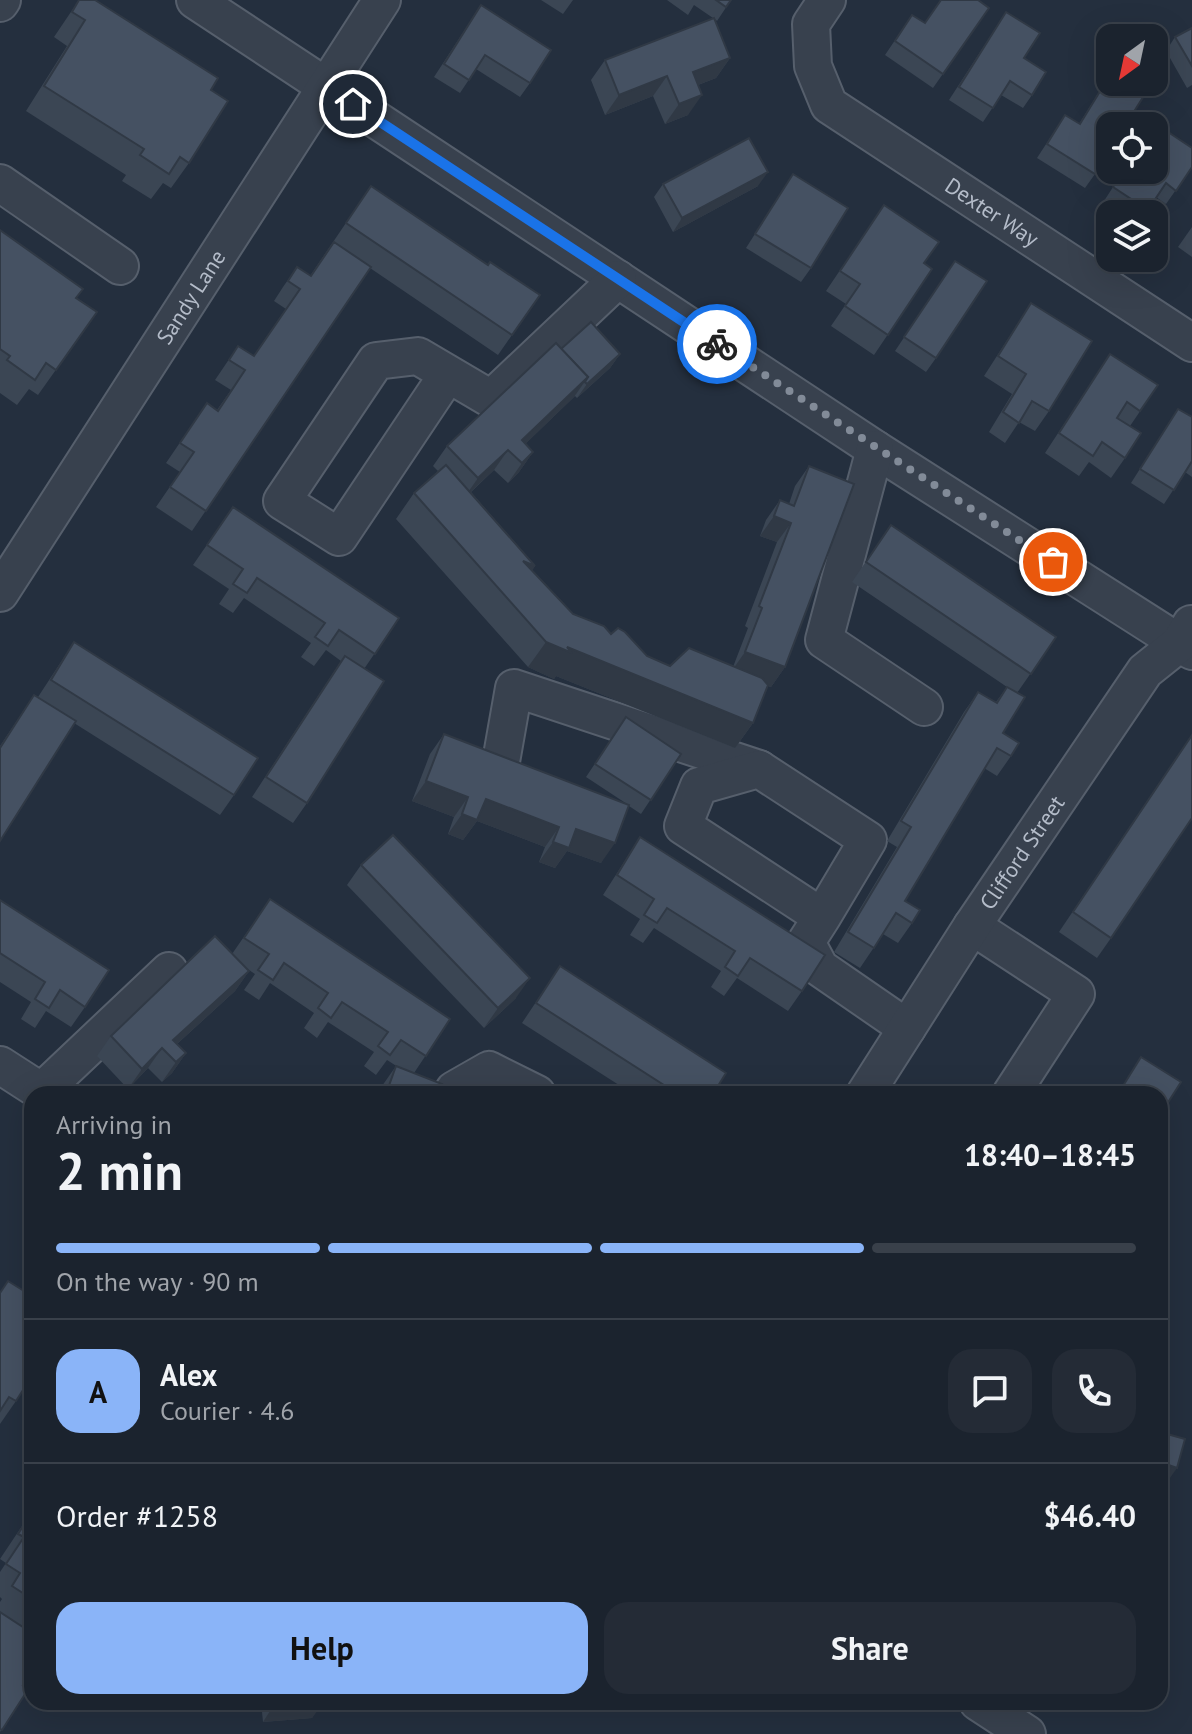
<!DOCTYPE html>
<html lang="en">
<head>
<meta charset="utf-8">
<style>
  :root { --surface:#1b232e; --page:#242b36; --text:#f1f3f6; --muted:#a0a4aa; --line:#39404a; --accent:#8ab4f8 }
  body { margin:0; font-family:"PT Sans",sans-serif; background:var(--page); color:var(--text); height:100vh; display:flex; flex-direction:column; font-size:30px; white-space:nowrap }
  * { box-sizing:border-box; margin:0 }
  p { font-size:26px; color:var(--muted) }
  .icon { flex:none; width:44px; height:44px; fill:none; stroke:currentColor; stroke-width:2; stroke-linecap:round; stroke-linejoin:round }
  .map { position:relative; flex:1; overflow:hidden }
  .drawer { position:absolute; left:24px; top:1086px; width:1144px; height:624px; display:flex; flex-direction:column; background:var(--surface); border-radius:24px; box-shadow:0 8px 32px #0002,0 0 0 2px var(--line) }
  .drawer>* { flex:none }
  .needle { width:52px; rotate:213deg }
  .controls { position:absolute; left:1096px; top:24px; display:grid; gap:16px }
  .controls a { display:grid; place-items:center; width:72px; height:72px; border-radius:16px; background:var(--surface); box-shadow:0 8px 32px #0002,0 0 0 2px var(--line); font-size:40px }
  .pin { position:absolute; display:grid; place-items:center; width:68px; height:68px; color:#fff; margin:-34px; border:4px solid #fff; border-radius:50%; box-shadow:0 2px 8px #0007 }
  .courier { position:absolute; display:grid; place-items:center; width:80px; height:80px; margin:-40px; border:6px solid #1a73e8; border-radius:50%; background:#fff; color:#222; box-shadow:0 2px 10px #0007 }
  .head em { font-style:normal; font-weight:700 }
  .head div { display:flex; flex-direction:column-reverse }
  .head { display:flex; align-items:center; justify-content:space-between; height:136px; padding:0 32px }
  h1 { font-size:52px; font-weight:700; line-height:60px }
  .bar { display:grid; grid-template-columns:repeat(4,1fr); gap:12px 8px; align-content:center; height:96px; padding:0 32px }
  .bar i { height:10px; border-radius:6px; background:var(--line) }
  .bar .on { background:var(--accent) }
  .bar p { grid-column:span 4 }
  .line { display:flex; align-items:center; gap:20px; padding:0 32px; border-top:2px solid var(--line) }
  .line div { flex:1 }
  .round { display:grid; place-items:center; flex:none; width:84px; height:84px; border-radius:24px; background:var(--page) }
  .cta { display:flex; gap:16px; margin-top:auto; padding:16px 32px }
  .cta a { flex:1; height:92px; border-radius:24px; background:var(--accent); color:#111; font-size:32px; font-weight:700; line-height:92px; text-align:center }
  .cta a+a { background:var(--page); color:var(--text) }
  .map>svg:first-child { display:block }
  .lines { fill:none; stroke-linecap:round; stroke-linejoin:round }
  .minor-casing { stroke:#565f6c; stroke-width:40 }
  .minor { stroke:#38414e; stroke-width:36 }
  .wall { fill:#3b4654 }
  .shaded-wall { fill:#303945 }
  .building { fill:#455162; stroke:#303945; stroke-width:2 }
  .done { stroke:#828b98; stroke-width:8; stroke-dasharray:0 14.4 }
  .route { stroke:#1a73e8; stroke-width:10 }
  .labels { text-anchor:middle; stroke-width:6; stroke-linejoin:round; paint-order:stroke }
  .street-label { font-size:22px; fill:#b4bcc9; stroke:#1d2633 }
</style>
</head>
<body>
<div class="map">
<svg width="1192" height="1734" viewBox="0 0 1192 1734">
  <rect width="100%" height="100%" fill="#242f3e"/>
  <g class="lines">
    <g class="minor-casing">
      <g id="minor">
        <polyline points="195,0 875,449 1192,651"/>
        <path id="s1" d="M827 0 811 24 813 66 829 105 1192 343"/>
        <polyline points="0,3 2,0"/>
        <polyline points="0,183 120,266"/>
        <polyline points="448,374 339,537 282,501 376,361 418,356 491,399 618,279"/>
        <polyline points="875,449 824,640 924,707"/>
        <path id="s2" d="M0 593 382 0"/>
        <polyline points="499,773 514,688 759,769"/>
        <polyline points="822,917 868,840 759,769 699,786 683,826 822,917 806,942 820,968 907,1028"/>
        <polyline points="972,926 1076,994 1011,1094"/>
        <polyline points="0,1065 45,1094"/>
        <polyline points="41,1092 169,971"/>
        <polyline points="452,1094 454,1090 489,1070 537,1094"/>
        <path id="s3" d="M865 1094 972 926 1145 671 1180 643 1191 624"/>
        <polyline points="978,1702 1027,1734"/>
      </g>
    </g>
    <use href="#minor" class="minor"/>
  </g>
  <g class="wall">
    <polygon points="79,0 211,90 189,163 171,188 163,183 151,199 122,181 126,175 26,111 67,46 54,37"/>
    <polygon points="541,0 573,0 563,14"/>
    <polygon points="667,0 731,0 717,21 715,19 730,58 716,78 698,85 688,115 665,124 653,96 605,115 591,80 605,60 713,18 694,5 688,15"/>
    <polygon points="481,5 530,83 520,97 476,69 460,93 434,77"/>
    <polygon points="989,8 933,88 885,55 912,15 925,23"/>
    <polygon points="1006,12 1032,95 1023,108 1001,95 983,122 949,100"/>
    <polygon points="1192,28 1192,85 1187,88 1166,51 1175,37"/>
    <polygon points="1110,74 1110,82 1095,174 1085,188 1037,158 1065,115 1079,124"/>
    <polygon points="1192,167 1166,204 1156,197 1145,214 1124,214 1104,201 1124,170"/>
    <polygon points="793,174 811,268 801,282 746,248"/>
    <polygon points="663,184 758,186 673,232 654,197"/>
    <polygon points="371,186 488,265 540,295 498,355 370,268 192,531 156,507 180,472 166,463 207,403 217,410 231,390 215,380 238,346 254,356 286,309 274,301 283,287 297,267 310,276"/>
    <polygon points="884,205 924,263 932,269 874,355 831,326 846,304 826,291"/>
    <polygon points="1192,227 1192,257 1178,247"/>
    <polygon points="0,230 76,298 97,312 38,395 29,389 17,405 0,393"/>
    <polygon points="955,261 936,358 926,372 895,351"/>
    <polygon points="1031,303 1049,411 1035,431 1019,422 1005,443 989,432 1012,394 984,376"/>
    <polygon points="561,349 620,354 610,368 577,398 575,396 525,444 533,452 519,472 508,483 494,470 471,492 535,566 532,570 573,614 611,634 647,656 670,666 733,667 748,628 745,626 777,542 760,536 766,520 780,500 789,504 795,486 809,466 785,667 771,687 768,686 753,723 735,748 556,676 554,679 528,667 396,519 414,493 438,471 433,466 447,446"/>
    <polygon points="1110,354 1158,385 1130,426 1125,458 1111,478 1089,462 1079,476 1045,453"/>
    <polygon points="1178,409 1192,417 1192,477 1185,472 1164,504 1131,483"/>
    <polygon points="233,507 399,618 364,669 307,803 293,823 252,797 341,661 326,650 314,666 301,657 311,643 244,598 233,613 219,604 229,589 193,565"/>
    <polygon points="891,525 1056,637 1017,693 1003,733 1011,756 997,776 984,768 905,901 912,923 898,943 883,934 860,968 834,952 897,847 887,841 964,712 978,692 996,702 1007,687 852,582"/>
    <polygon points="74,642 234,795 220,815 74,723 0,841 0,746 34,695 38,697"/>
    <polygon points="626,717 681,754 641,814 629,806 601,863 567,851 555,868 539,862 545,847 477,821 463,840 448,834 454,817 412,801 430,754 444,734 627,804 586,777"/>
    <polygon points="1178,755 1111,938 1097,958 1059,932"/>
    <polygon points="640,837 802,991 788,1011 737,978 724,996 711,987 721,971 654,928 643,943 630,935 640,919 603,895"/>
    <polygon points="361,865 516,998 484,1028 347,885"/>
    <polygon points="270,899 450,1019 414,1073 438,1094 379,1094 382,1086 396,1066 398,1067 387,1060 376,1075 364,1066 374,1052 328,1022 317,1038 304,1028 314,1013 270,983 259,1000 244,990 255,974 246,968 249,971 235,991 177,1044 186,1053 172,1073 162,1082 148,1068 128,1089 97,1056 111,1036 232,954"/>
    <polygon points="0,900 85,1007 71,1027 46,1011 35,1028 21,1019 31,1002 0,982"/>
    <polygon points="560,966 713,1094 633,1094 522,1023"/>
    <polygon points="0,1292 16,1401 0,1424"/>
    <polygon points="32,1511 32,1645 30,1648 23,1685 29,1688 0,1732 0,1602 2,1599 0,1597 0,1572 6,1563 0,1559"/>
    <polygon points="261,1702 321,1702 312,1718 263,1722"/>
  </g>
  <g class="shaded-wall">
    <polygon points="730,58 716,78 679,92 693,72"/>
    <polygon points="667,76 653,96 605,115 619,95"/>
    <polygon points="702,95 688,115 665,124 679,104"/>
    <polygon points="768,172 758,186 673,232 682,218"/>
    <polygon points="620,354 610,368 577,398 587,384"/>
    <polygon points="588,377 574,397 514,455 522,440"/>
    <polygon points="508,450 494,470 464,498 478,478"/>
    <polygon points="533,452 519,472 508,483 522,463"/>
    <polygon points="774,516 791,523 777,542 760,536"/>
    <polygon points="523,561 535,566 518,592"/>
    <polygon points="546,642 567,647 753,723 735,748 556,676 554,679 528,667"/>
    <polygon points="745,652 785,667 771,687 731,672"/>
    <polygon points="426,781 468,797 454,817 412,801"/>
    <polygon points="486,799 559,827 545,847 477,821 463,840 448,834 462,814"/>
    <polygon points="576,829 615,843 601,863 567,851 555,868 539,862 553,842"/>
    <polygon points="249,971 235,991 167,1053 173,1040"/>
    <polygon points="530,978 516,998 484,1028 498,1008"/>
    <polygon points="162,1048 148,1068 128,1089 142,1069"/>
    <polygon points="186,1053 172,1073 162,1082 176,1062"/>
    <polygon points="1160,1462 1177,1468 1163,1488 1160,1487"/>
    <polygon points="322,1705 312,1718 263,1722 272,1708"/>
  </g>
  <g class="building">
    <polygon points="79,0 95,0 218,78 211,90 228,101 189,163 180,157 169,174 140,155 144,149 44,86 85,20 72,12"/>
    <polygon points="716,0 731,0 726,7"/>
    <polygon points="941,0 978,0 989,8 943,74 895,41 912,15 925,23"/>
    <polygon points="481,5 551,50 530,83 485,55 469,80 444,64"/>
    <polygon points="1006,12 1040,33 1024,58 1046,72 1032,95 1010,81 993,108 959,87"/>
    <polygon points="714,18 730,58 693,72 702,95 679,104 667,76 619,95 605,60"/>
    <polygon points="1192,28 1192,66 1175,37"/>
    <polygon points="1110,75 1110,82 1144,82 1150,86 1125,126 1110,126 1110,149 1095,174 1047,144 1065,115 1080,124"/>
    <polygon points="1156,124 1192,148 1192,167 1176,191 1166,183 1148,210 1113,187 1125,170 1154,170 1154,126"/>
    <polygon points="749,138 768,172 682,218 663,184"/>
    <polygon points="793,174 848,208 811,268 755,234"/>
    <polygon points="371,186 488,265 490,262 540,295 512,335 346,223"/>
    <polygon points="884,205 939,242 924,263 932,269 888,335 845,306 860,284 840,271"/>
    <polygon points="0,230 83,289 76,298 97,312 56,370 46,363 35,380 7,360 10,356 0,349"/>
    <polygon points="334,242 371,267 206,511 170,487 194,452 180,443 207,403 218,411 245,370 229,360 238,346 254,356 300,289 288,281 297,267 311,276"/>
    <polygon points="955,261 987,281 936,358 904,337"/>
    <polygon points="1031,303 1092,341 1049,411 1032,401 1019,423 1003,412 1026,374 998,356"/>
    <polygon points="591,322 620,354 587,384 585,382 588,377 561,349"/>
    <polygon points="556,343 588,377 522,440 533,452 522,463 508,450 478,478 447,446"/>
    <polygon points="1110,354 1158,385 1140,411 1127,402 1117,418 1141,433 1125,458 1102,442 1093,456 1059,433"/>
    <polygon points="1178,409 1192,417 1192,461 1174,490 1140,469"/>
    <polygon points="446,465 535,566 523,561 573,614 604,626 611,634 618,628 625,632 647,656 670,666 689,648 762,678 768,685 753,723 567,647 572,653 546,642 414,493"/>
    <polygon points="809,466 854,484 785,667 745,652 762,608 759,606 791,523 774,516 780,500 794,506"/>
    <polygon points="233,507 399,618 375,654 339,630 328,646 315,637 325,623 257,578 247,593 233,584 243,569 207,545"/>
    <polygon points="891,525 1056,637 1031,674 866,562"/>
    <polygon points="74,642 258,758 234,795 51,680"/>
    <polygon points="345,656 384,681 307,803 266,777"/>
    <polygon points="1007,687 1025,697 1003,733 1019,743 1011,756 997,748 905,901 920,910 912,923 896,913 874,948 848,932 911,827 901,821 978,692 997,703"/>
    <polygon points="34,695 76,721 0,841 0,748"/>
    <polygon points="626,717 681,754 651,800 595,764"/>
    <polygon points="444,734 629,805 615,843 576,829 569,848 553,842 559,827 486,799 477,820 462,814 468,797 426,781"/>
    <polygon points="1192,735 1192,818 1111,938 1073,912"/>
    <polygon points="393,835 530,978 498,1008 361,865"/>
    <polygon points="640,837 825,955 802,991 750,958 738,976 725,967 735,951 667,908 657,923 644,915 654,899 617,875"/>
    <polygon points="270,899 450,1019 426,1056 401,1040 390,1055 378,1046 388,1032 342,1002 331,1018 318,1008 328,993 284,963 273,980 258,970 269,954 244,938"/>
    <polygon points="0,900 109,970 85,1007 60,990 49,1008 35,999 45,982 0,953"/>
    <polygon points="215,936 249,971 173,1040 186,1053 176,1062 162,1048 142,1069 111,1036"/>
    <polygon points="560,966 726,1073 713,1094 678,1094 536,1003"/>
    <polygon points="1141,1057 1181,1082 1160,1115 1160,1094 1118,1094"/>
    <polygon points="396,1066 442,1084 438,1094 386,1094"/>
    <polygon points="8,1281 32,1296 32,1376 16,1401 9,1397 0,1411 0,1293"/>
    <polygon points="1160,1432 1185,1439 1177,1468 1160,1462"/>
    <polygon points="32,1512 32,1599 12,1586 20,1573 6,1564 24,1537 18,1534"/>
    <polygon points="0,1612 32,1633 32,1645 30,1648 32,1649 32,1671 23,1685 29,1688 2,1730 0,1729"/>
    <polygon points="272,1702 321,1702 322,1705 272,1708"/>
  </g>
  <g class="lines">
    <polyline class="done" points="717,344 1053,562"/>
    <polyline class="route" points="353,104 717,344"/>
  </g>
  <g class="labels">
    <g class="street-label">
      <text dy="8" stroke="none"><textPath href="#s1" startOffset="308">Dexter Way</textPath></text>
      <text dy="8" stroke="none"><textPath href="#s2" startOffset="352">Sandy Lane</textPath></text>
      <text dy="8" stroke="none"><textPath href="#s3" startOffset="288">Clifford Street</textPath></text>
    </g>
  </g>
</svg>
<div class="controls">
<a><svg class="needle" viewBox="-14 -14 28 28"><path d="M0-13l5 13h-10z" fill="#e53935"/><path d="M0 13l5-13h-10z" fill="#a0a4aa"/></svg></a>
<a><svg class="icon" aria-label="locate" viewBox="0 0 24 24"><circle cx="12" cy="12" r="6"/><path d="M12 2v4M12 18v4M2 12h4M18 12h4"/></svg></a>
<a><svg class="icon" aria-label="layers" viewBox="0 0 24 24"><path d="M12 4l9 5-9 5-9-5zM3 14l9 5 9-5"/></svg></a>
</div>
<div class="pin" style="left:1053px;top:562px;background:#ea580c"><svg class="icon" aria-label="bag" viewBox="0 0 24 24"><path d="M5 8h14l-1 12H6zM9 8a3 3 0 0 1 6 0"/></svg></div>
<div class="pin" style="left:353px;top:104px;background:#1f2937"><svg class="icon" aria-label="home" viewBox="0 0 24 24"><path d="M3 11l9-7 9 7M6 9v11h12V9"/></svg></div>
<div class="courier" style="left:717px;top:344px"><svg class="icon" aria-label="bike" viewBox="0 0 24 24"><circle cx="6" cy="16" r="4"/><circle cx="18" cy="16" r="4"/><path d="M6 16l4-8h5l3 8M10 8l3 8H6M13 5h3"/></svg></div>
<section class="drawer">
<div class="head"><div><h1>2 min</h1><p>Arriving in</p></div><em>18:40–18:45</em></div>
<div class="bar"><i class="on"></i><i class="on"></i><i class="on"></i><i></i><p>On the way · 90 m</p></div>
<div class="line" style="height:144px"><b class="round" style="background:var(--accent);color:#111">A</b><div><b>Alex</b><p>Courier · 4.6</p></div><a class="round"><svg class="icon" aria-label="chat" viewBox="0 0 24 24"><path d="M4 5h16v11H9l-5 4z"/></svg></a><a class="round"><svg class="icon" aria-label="phone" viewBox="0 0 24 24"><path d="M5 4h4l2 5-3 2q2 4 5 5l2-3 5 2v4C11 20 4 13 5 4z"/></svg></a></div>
<div class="line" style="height:104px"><div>Order #1258</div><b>$46.40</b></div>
<div class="cta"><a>Help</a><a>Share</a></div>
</section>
</div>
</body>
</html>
